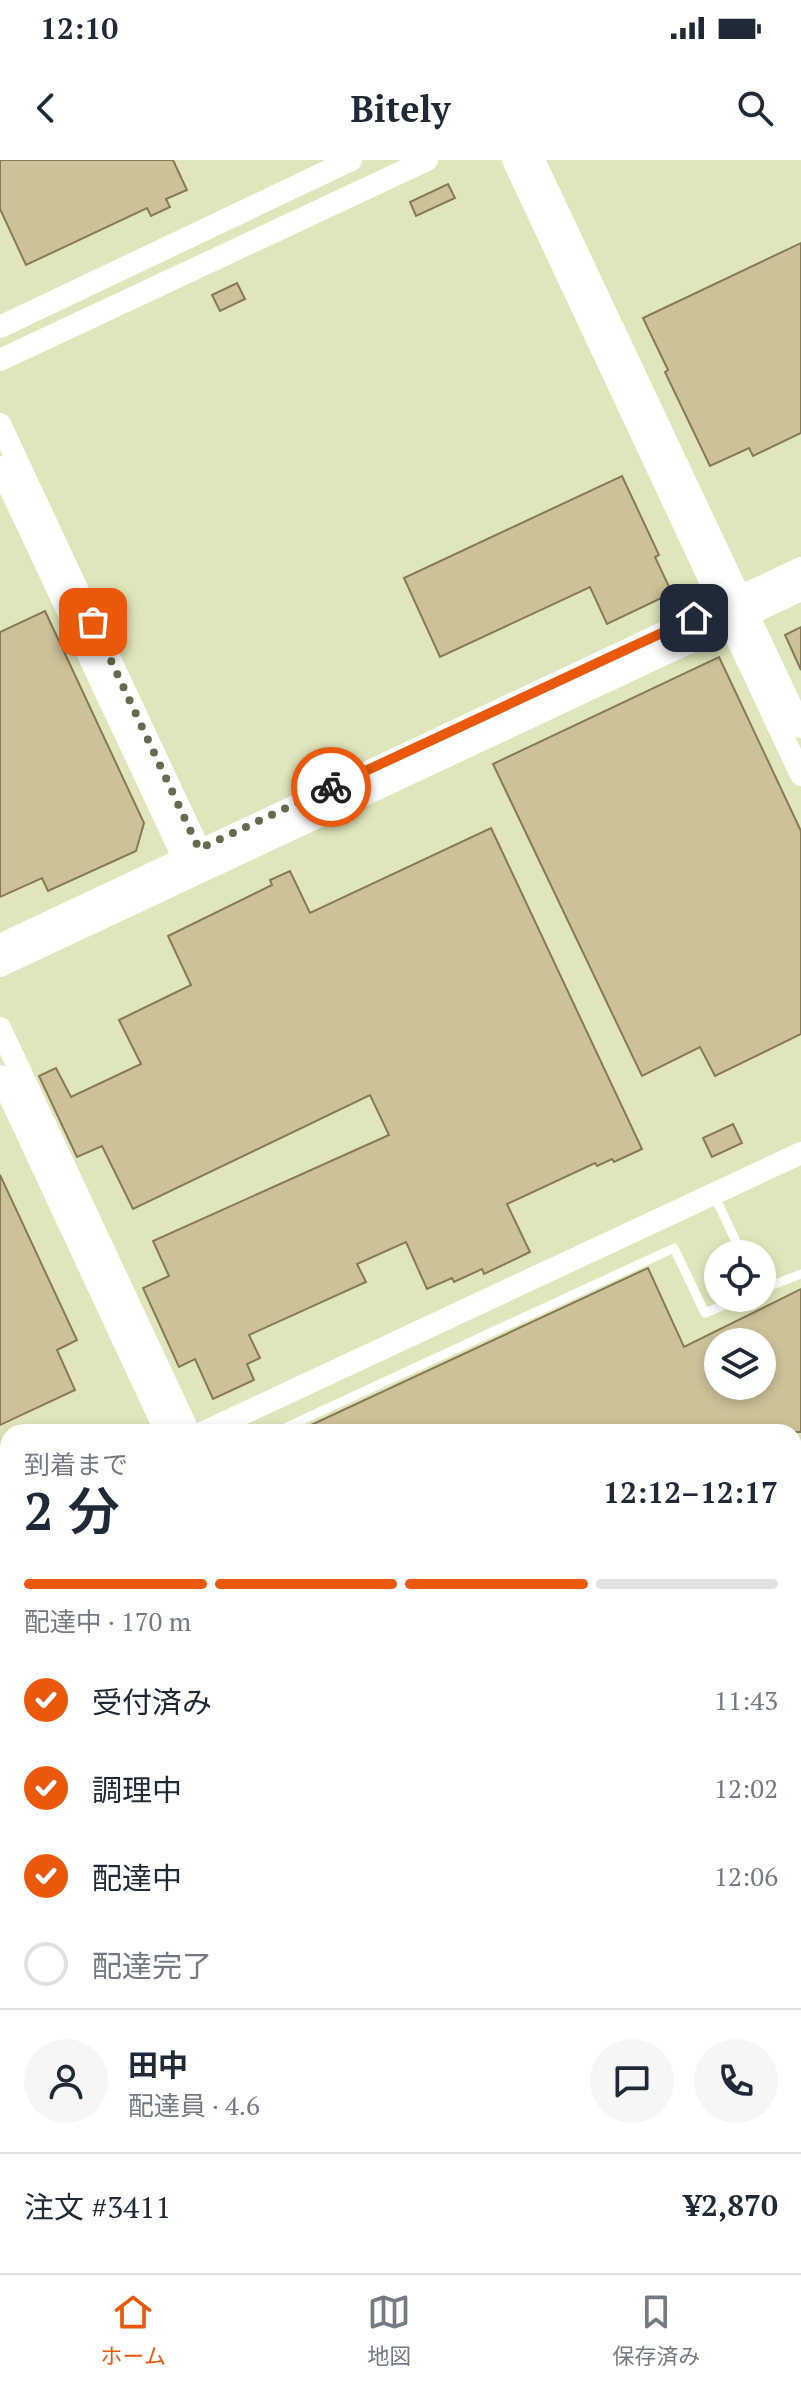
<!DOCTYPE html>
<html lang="ja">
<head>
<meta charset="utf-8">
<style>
  :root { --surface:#fff; --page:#f6f6f7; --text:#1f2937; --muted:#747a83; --line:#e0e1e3; --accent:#ea580c }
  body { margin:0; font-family:"PT Serif","Noto Sans JP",serif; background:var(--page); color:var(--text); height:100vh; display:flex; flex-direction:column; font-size:30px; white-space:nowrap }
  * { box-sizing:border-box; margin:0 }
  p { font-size:26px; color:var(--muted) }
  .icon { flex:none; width:44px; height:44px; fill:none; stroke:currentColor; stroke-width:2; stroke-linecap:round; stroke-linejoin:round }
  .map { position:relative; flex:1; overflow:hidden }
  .drawer { position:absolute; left:0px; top:1264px; width:802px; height:850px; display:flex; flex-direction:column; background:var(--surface); border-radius:24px 24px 0 0; box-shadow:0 4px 12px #0003 }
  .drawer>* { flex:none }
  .tools { position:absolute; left:704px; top:1080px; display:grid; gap:16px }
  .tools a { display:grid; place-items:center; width:72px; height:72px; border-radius:50%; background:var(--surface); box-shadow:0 4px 12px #0003; font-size:40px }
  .pin { position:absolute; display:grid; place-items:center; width:68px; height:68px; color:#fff; margin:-34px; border-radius:16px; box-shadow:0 4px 12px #0006 }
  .courier { position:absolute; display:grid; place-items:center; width:80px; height:80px; margin:-40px; border:6px solid #ea580c; border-radius:50%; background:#fff; color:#222; box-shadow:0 2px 10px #0007 }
  .headline em { font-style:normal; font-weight:600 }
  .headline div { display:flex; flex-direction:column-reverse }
  .headline { display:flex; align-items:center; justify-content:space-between; height:136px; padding:0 24px }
  h1 { font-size:52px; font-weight:600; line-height:60px }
  .bar { display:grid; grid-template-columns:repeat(4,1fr); gap:12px 8px; align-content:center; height:96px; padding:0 24px }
  .bar i { height:10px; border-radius:6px; background:var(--line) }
  .bar .selected { background:var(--accent) }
  .bar p { grid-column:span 4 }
  .line { display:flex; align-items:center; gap:20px; padding:0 24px; border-top:2px solid var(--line) }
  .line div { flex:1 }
  .round { display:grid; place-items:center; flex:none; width:84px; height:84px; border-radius:42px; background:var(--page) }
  ol { padding:0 24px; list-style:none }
  li { display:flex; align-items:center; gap:24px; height:88px }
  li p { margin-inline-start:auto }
  li .icon { padding:8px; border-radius:50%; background:var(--accent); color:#fff; stroke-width:4 }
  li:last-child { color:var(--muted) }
  li i { width:44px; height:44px; border:4px solid var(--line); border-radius:50% }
  .status { display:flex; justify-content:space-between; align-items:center; height:56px; padding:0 40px; background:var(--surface); direction:ltr }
  .status svg { height:22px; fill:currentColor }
  header { display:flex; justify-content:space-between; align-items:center; height:104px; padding:0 24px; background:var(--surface); font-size:36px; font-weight:600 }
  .tab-bar { display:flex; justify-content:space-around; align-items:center; height:112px; border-top:2px solid var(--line); background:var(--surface); font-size:22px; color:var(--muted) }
  .tab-bar a { display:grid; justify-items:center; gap:4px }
  .tab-bar .selected { color:var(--accent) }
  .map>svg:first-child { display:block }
  .building { fill:#cdc198; stroke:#867a54; stroke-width:2; fill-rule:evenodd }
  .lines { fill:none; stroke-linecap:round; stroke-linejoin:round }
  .service { stroke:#fff; stroke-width:9 }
  .tertiary { stroke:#fff; stroke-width:22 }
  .done { stroke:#666a50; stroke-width:8; stroke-dasharray:0 14.4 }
  .route { stroke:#ea580c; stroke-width:10 }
</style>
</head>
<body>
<div class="status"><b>12:10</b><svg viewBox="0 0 49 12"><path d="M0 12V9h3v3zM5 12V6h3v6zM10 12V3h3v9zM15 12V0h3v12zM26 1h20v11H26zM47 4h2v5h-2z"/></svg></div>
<header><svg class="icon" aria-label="back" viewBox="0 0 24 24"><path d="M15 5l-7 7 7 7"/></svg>Bitely<svg class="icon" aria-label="search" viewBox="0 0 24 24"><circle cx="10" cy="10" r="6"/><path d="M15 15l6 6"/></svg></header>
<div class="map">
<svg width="801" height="2113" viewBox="0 0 801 2113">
  <rect width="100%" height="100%" fill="#e0e6bb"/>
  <g class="building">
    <polygon points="0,0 173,0 187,30 166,39 170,47 151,56 147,48 26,105 0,49"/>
    <polygon points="448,24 455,38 416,56 410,42"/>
    <polygon points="801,83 801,273 753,296 749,288 710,306 665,212 668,210 643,158"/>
    <polygon points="237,123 245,139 220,151 212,135"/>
    <polygon points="622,316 659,395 655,397 672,433 607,464 590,427 440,497 404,418"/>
    <polygon points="45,451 144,663 136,691 48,731 42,718 0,737 0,472"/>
    <polygon points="801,467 801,510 785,475"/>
    <polygon points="719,497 801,671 801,874 715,916 700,887 642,916 493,604"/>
    <polygon points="491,668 642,989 614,1002 612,999 597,1006 595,1003 507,1044 530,1092 484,1114 482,1109 454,1122 452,1118 427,1129 406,1082 357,1104 366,1122 249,1175 260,1198 247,1204 254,1220 213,1239 195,1199 179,1207 143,1128 169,1116 153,1081 389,975 370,935 133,1049 102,986 77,997 39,916 56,908 71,937 141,904 119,860 191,825 168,776 272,725 270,720 290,711 310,753"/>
    <polygon points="733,964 742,983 712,997 703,978"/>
    <polygon points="0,1015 77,1180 57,1190 75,1230 0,1265"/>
    <path d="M648 1108 684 1187 801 1129V1272H296ZM718 1182H762V1226H718Z"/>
  </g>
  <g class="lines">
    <g class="service">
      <polyline points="714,1035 742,1094"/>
      <polyline points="762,1129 801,1114"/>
      <polyline points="276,1272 674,1088 705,1153 741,1138"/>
      <polyline points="794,1348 801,1345"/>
      <polyline points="794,1415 801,1412"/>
      <polyline points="117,2113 118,2106"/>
      <polyline points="260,2113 261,2106"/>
      <polyline points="634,2113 635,2106"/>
    </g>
    <g class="tertiary">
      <polyline points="513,0 801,615"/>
      <polyline points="534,0 801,567"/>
      <polyline points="0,167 351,0"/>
      <polyline points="0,200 427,0"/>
      <polyline points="0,264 199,689"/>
      <polyline points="0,307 183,697"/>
      <polyline points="0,785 801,408"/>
      <polyline points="0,806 801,430"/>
      <polyline points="0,868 189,1272"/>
      <polyline points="0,916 166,1272"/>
      <polyline points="204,1272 801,993"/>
      <polyline points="0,1511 8,1512"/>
      <polyline points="0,1531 8,1532"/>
    </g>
  </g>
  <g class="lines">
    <polyline class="done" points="93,462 199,689 331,627"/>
    <polyline class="route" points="331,627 694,458"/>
  </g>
</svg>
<div class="tools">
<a><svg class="icon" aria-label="locate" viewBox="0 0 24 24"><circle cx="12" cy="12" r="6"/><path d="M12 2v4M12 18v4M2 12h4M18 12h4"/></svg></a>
<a><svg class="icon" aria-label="layers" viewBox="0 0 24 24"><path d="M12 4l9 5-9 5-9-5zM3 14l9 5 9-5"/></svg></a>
</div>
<div class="pin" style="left:93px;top:462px;background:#ea580c"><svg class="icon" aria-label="bag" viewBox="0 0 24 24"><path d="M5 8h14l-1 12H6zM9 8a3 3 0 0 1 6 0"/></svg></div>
<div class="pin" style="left:694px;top:458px;background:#1f2937"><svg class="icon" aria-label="home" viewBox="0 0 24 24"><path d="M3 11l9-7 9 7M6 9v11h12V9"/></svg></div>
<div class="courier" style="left:331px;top:627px"><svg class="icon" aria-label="bike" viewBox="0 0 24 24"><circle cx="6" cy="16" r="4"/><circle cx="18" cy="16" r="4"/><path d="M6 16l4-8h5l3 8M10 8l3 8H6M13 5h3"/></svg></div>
<section class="drawer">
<div class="headline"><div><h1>2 分</h1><p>到着まで</p></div><em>12:12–12:17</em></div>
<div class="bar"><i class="selected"></i><i class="selected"></i><i class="selected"></i><i></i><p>配達中 · 170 m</p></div>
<ol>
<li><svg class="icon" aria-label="check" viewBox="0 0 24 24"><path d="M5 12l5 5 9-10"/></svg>受付済み<p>11:43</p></li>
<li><svg class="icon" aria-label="check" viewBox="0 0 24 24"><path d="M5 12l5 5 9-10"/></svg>調理中<p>12:02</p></li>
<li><svg class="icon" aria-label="check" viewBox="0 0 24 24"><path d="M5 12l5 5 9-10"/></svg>配達中<p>12:06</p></li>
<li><i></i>配達完了</li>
</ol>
<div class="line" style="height:144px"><a class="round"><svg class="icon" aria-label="person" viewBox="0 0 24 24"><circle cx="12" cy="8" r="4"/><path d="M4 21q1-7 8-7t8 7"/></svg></a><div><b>田中</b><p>配達員 · 4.6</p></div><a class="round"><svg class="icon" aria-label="chat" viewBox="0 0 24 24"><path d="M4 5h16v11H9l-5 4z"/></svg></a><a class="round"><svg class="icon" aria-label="phone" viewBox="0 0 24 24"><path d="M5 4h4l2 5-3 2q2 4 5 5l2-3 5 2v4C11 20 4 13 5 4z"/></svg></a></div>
<div class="line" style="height:104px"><div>注文 #3411</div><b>¥2,870</b></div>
</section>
</div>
<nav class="tab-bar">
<a class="selected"><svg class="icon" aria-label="home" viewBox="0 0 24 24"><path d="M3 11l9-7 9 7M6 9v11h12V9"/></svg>ホーム</a>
<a><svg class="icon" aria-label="map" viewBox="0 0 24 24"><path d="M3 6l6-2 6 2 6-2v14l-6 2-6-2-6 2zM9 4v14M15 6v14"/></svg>地図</a>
<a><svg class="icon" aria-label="saved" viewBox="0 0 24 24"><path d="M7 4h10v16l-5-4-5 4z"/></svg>保存済み</a>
</nav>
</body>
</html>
